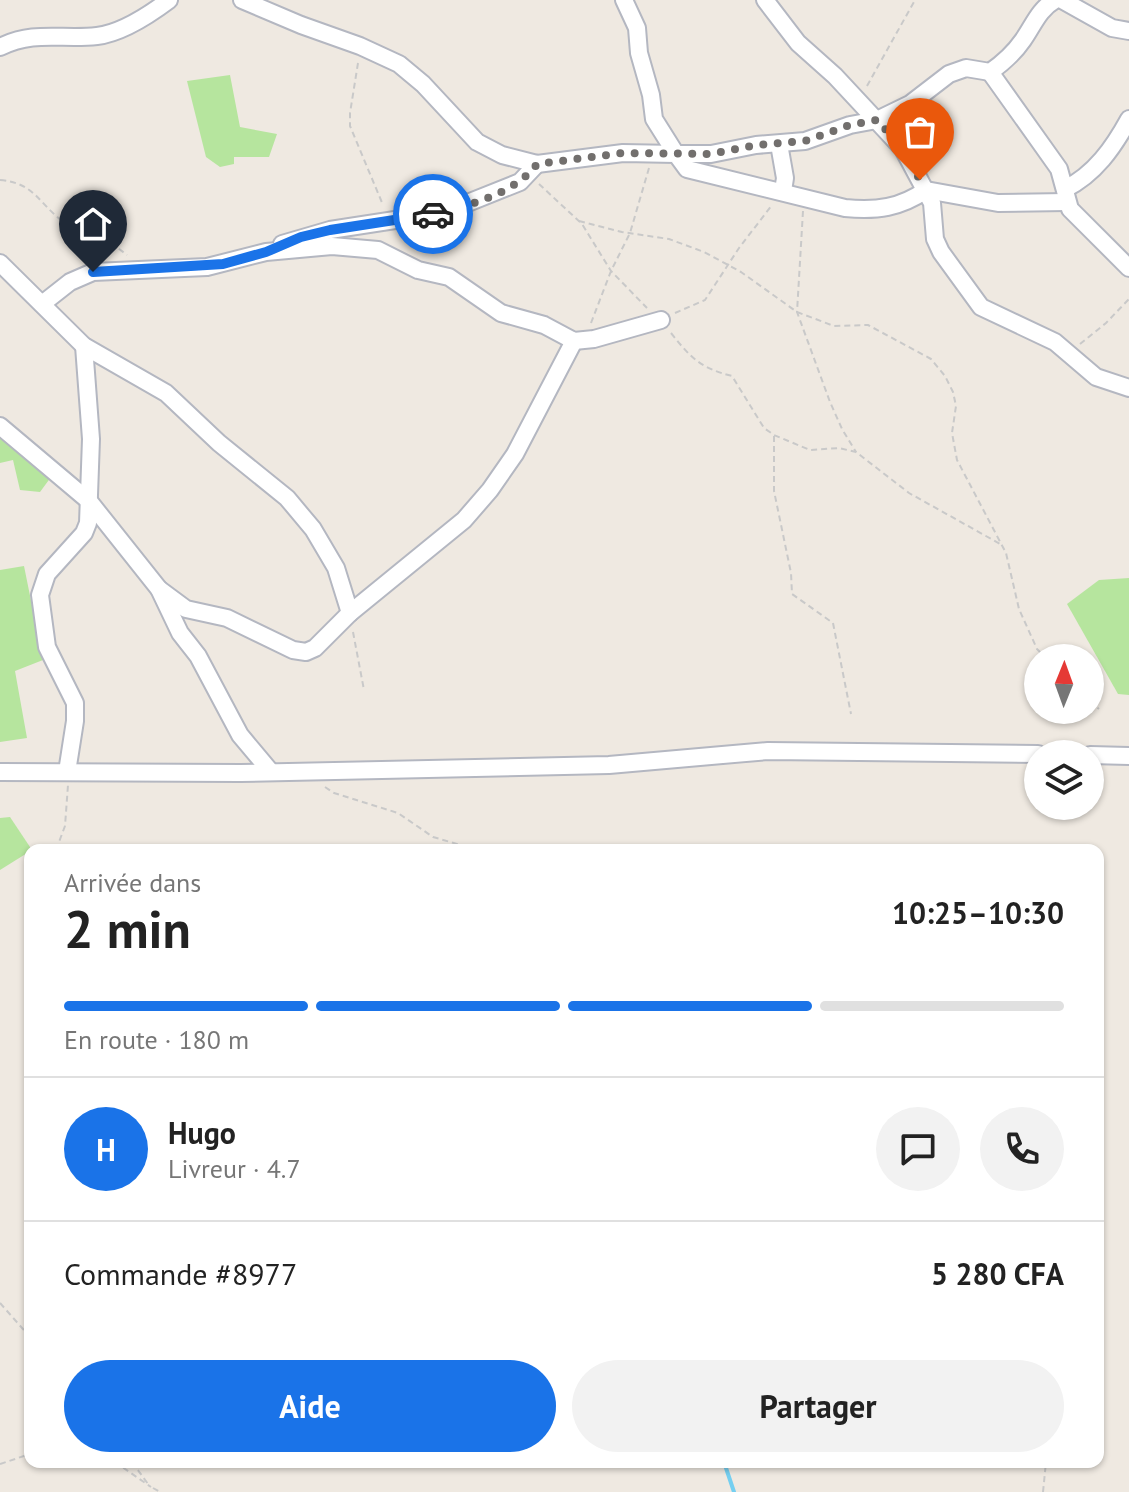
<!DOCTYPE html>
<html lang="fr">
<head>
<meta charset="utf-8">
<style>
  :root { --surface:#fff; --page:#f2f2f2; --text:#222; --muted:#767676; --line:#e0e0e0; --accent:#1a73e8 }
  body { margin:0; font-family:"PT Sans",sans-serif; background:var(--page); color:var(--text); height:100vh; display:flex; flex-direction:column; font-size:30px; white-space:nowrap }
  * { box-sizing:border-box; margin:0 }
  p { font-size:26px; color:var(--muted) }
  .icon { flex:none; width:44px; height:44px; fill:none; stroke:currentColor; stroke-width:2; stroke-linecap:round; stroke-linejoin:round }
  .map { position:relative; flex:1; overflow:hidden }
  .drawer { position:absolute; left:24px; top:844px; width:1080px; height:624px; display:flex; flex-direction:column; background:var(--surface); border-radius:16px; box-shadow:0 2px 6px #0004 }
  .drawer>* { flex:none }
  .needle { width:52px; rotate:1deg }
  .controls { position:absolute; left:1024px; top:644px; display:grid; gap:16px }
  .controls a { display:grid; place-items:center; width:80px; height:80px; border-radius:50%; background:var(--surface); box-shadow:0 2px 6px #0004; font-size:40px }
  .pin { position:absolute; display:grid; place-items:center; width:68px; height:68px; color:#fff; margin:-82px -34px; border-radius:50% 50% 50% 0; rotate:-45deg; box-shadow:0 0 8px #0007 }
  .pin .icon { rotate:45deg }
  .courier { position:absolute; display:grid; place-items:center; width:80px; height:80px; margin:-40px; border:6px solid #1a73e8; border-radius:50%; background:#fff; color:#222; box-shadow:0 2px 10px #0007 }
  .overview em { font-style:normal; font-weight:600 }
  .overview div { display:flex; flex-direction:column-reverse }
  .overview { display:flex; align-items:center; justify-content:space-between; height:136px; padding:0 40px }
  h1 { font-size:52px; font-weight:600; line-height:60px }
  .bar { display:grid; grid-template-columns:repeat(4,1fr); gap:12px 8px; align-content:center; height:96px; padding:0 40px }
  .bar i { height:10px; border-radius:6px; background:var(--line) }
  .bar .on { background:var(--accent) }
  .bar p { grid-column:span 4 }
  .line { display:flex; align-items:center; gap:20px; padding:0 40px; border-top:2px solid var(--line) }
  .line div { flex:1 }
  .round { display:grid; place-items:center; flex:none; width:84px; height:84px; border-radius:42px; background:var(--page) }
  .primary-button { display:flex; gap:16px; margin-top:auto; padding:16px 40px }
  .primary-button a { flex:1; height:92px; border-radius:48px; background:var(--accent); color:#fff; font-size:32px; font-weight:600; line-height:92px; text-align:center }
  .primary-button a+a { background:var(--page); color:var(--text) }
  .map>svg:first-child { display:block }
  .green { fill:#b6e59e }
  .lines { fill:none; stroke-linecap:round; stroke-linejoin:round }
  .stream { stroke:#75cff0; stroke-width:4 }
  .minor-casing { stroke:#b4b7c1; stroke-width:20 }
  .path { stroke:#c9c9c9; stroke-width:2; stroke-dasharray:6 4; stroke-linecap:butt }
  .minor { stroke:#fff; stroke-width:16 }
  .done { stroke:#726f6d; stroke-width:8; stroke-dasharray:0 14.4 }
  .route { stroke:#1a73e8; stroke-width:10 }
</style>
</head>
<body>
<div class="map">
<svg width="1129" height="1492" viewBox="0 0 1129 1492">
  <rect width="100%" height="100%" fill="#efe9e1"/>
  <g class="green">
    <polygon points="230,75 240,127 277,134 269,157 234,157 234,164 220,167 206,157 187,81"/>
    <polygon points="0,425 54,473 40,492 20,490 13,460 0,463"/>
    <polygon points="24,566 43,660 15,671 27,738 0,742 0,570"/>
    <polygon points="1129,578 1129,695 1118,694 1067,604 1099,580"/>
    <polygon points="10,817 32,850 0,870 0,818"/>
  </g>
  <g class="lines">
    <polyline class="stream" points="724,1462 734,1492"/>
    <g class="minor-casing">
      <g id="minor">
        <path d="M242 0 301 25 360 46 399 64 423 84 477 142 502 155 537 164 623 153 676 154 687 169 845 208C877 211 900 208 926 190L998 203 1067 202"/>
        <path d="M624 0 637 28 639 53 651 95 654 119 676 154H711L756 145 805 141 850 125 877 120 910 104 949 74 966 68 990 72C1003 63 1014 53 1023 40 1033 26 1039 9 1055 0"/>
        <polyline points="765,0 798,43 835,76 903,149 932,203 935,239 941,252 981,307 1055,342 1096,377 1129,388"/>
        <polyline points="1062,0 1112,28 1129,31"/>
        <path d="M0 47C35 30 61 40 97 36 122 33 149 15 169 0"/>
        <polyline points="990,72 1059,169 1070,209 1129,268"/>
        <polyline points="779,144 785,178 783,191"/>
        <path d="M1065 189C1095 174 1113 148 1129 119"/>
        <polyline points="282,244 330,230 408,218 455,208 520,182 537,164"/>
        <polyline points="0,263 84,346 166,393 219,443 287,498 313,529 336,568 350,613"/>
        <polyline points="42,304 70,282 93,272 207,267 266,252 332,246 378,250 418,270 449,277 501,313 544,325 574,341 594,339 661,320"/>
        <polyline points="0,426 89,501 159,589 180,633 198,656 240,735 271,772"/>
        <polyline points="159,589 186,609 227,618 293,650 306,652 315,648 350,613 464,520 490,490 515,454 574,341"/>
        <polyline points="1090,755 1129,756"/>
        <polyline points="0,772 241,773 609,765 768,751 1038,754"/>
        <polyline points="67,772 75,721 75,703 47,647 40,595 47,574 84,533 88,523 91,439 84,346"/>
      </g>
    </g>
    <g class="path">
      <polyline points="358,63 350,113 350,126 383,205"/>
      <polyline points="867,86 915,0"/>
      <path d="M0 180C34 183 38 202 61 220 72 228 89 232 102 237 111 242 119 249 127 255"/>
      <polyline points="539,184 582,224 611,271 647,308"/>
      <polyline points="803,211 797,312 830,402 842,429 856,452"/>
      <polyline points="579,221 622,232 669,239 704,252 741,272 797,312 834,326 868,325 931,359 945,376 953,392 956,406 952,433 957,460 1006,553 1019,609 1037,649 1046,658"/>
      <polyline points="675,313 705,300 739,248 772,205"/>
      <polyline points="591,323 611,271 630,233 649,168"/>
      <path d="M671 333C691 358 700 368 732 376L764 428 774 435 810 450 839 448 856 452 909 493 1002 545"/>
      <polyline points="1080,344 1106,323 1129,299"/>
      <polyline points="774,436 774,491 791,573 792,594 833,623 851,714"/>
      <polyline points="353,632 364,690"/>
      <polyline points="1090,701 1099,709"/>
      <polyline points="325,787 334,793 398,813 433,837 478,850"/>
      <polyline points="56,850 65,826 68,785"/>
      <polyline points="0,1303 30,1337"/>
      <polyline points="115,1462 151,1487"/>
      <polyline points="132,1462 148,1484"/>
      <polyline points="0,1464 30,1454"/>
      <polyline points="153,1488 160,1492"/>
      <polyline points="1043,1492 1046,1462"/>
    </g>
    <use href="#minor" class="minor"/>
  </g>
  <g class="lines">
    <path class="done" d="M433 214C467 206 515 194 537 164L623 153 711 154 756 145 805 141 850 125 877 120 903 149 920 180"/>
    <polyline class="route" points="93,272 223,264 266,252 301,237 330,230 433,214"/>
  </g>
</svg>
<div class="controls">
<a><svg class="needle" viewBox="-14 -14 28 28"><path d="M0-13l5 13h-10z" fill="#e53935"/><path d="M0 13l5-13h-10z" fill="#767676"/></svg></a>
<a><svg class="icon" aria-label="layers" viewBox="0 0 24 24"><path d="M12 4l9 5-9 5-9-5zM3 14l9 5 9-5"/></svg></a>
</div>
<div class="pin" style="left:920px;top:180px;background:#ea580c"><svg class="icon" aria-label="bag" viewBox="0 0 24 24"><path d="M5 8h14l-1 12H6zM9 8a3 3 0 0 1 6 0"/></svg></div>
<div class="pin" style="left:93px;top:272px;background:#1f2937"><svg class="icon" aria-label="home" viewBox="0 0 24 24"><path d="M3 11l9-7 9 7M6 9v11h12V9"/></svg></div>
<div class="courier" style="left:433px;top:214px"><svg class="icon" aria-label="car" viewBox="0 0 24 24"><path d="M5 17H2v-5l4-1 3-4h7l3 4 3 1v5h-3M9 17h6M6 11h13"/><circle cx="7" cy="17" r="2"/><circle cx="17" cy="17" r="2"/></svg></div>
<section class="drawer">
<div class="overview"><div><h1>2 min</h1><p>Arrivée dans</p></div><em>10:25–10:30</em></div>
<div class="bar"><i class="on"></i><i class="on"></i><i class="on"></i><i></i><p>En route · 180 m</p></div>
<div class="line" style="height:144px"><b class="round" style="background:var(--accent);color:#fff">H</b><div><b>Hugo</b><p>Livreur · 4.7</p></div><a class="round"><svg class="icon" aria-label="chat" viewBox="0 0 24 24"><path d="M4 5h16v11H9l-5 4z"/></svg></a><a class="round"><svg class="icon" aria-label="phone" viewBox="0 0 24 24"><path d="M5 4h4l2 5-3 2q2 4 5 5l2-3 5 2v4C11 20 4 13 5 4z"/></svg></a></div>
<div class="line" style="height:104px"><div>Commande #8977</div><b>5 280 CFA</b></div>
<div class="primary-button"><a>Aide</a><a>Partager</a></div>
</section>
</div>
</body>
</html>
